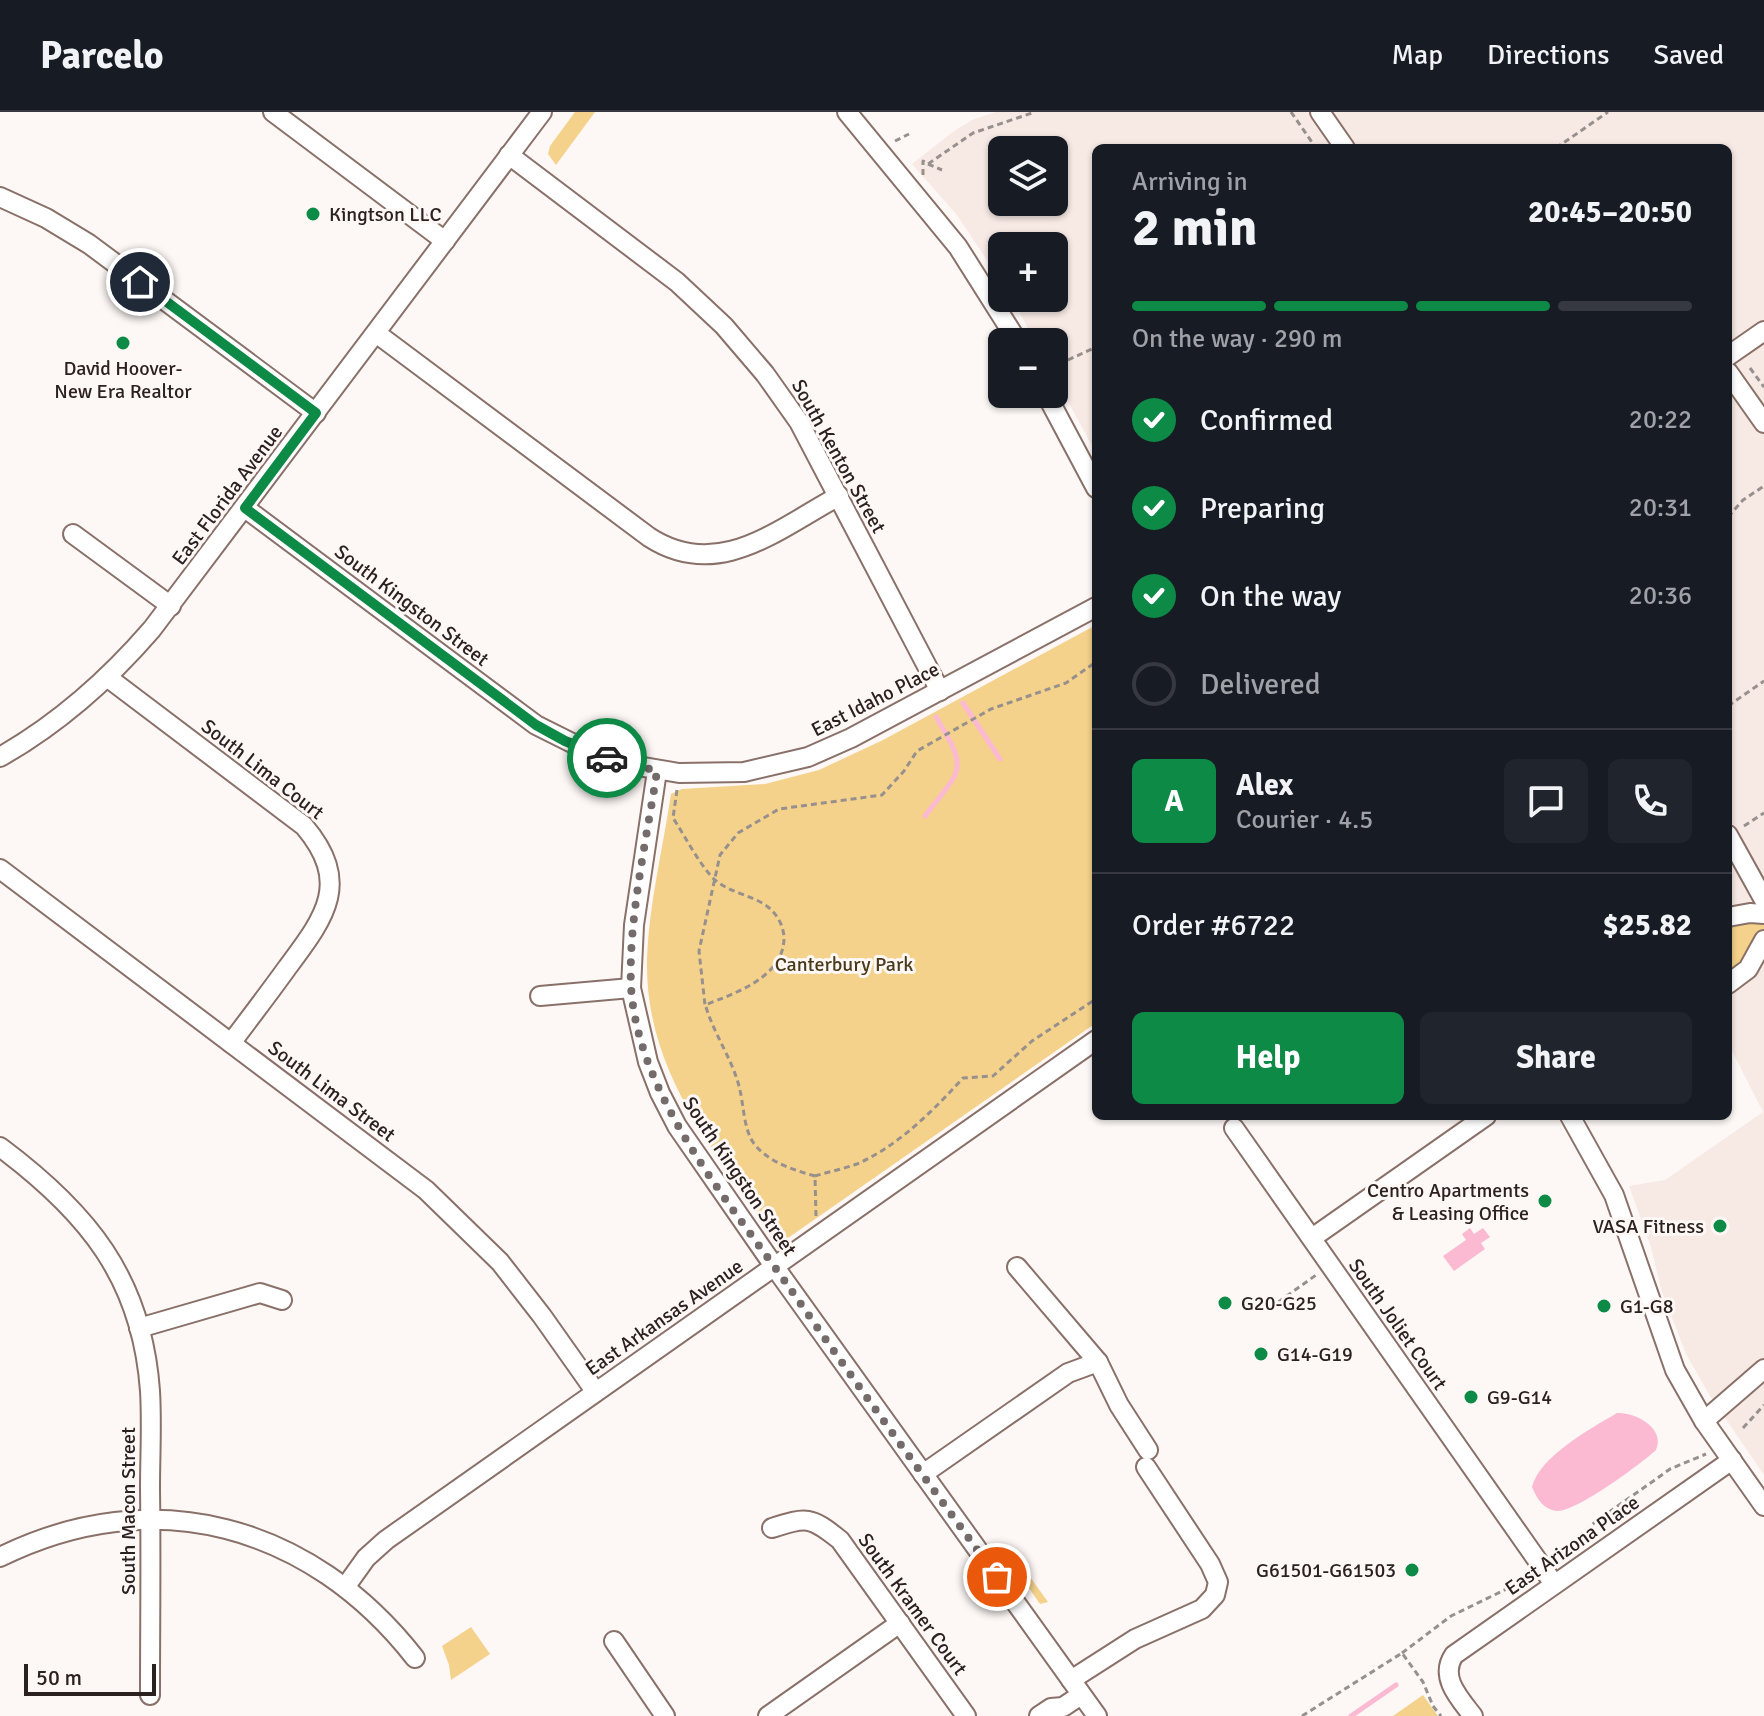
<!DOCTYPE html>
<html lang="en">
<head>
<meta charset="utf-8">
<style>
  :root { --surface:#171b24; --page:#20242c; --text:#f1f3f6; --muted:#9ea1a6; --line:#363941; --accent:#0d8a46 }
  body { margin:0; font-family:Signika,sans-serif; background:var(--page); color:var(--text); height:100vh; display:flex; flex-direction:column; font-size:30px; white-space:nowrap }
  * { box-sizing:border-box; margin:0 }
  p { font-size:26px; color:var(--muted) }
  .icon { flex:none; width:44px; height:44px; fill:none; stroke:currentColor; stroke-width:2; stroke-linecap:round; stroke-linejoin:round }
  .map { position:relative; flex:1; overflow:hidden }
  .sheet { position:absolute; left:1092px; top:32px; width:640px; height:976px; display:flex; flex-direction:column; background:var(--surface); border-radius:12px; box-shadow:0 2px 6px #0004 }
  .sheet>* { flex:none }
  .controls { position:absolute; left:988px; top:24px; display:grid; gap:16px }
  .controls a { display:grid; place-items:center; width:80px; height:80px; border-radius:12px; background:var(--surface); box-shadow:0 2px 6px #0004; font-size:40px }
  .scale { position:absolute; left:24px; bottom:20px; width:132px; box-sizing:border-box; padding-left:8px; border:4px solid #2b211e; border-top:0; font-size:22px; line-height:28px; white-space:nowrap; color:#2b211e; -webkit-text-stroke:6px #fdf8f6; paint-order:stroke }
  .pin { position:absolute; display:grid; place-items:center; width:68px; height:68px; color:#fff; margin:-34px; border:4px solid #fff; border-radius:50%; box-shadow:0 2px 8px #0007 }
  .courier { position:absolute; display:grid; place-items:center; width:80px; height:80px; margin:-40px; border:6px solid #0d8a46; border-radius:50%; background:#fff; color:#222; box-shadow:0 2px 10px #0007 }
  .summary em { font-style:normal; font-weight:800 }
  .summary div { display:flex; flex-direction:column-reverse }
  .summary { display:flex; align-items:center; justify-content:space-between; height:136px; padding:0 40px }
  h1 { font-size:52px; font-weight:800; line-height:60px }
  .bar { display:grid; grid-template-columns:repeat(4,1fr); gap:12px 8px; align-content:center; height:96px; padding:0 40px }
  .bar i { height:10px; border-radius:6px; background:var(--line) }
  .bar .current { background:var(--accent) }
  .bar p { grid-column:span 4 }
  .line { display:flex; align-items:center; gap:20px; padding:0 40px; border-top:2px solid var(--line) }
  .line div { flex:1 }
  .round { display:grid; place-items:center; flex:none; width:84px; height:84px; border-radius:12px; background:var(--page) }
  ol { padding:0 40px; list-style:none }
  li { display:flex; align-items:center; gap:24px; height:88px }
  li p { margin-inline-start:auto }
  li .icon { padding:8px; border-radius:50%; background:var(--accent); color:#fff; stroke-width:4 }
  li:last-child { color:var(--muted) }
  li i { width:44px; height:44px; border:4px solid var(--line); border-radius:50% }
  .primary-button { display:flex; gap:16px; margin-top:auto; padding:16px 40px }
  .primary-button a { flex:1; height:92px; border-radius:12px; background:var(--accent); color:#fff; font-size:32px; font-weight:800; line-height:92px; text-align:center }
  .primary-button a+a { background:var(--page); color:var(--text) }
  header { display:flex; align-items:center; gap:48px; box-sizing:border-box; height:112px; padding:0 40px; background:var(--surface); border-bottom:2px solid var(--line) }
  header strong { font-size:38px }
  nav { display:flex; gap:44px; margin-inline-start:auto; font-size:28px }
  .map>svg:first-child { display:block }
  .built { fill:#f7e9e4; fill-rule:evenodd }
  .green { fill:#f4d28b }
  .water { fill:#fbbad2 }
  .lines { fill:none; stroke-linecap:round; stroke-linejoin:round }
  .stream { stroke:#fbbad2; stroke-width:5 }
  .minor-casing { stroke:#897169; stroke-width:22 }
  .path { stroke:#97908d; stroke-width:3; stroke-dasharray:6 4; stroke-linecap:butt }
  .minor { stroke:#fff; stroke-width:18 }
  .done { stroke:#746c6a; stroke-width:8; stroke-dasharray:0 14.4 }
  .route { stroke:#0d8a46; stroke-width:10 }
  .poi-dot { fill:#0d8a46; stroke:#fdf8f6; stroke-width:3 }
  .labels { text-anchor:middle; stroke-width:6; stroke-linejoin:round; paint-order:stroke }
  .poi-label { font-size:20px; fill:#2b211e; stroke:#fdf8f6; text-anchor:start }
  .street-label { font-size:20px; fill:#2b211e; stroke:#fdf8f6 }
  .park-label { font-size:20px; fill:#4a3a1a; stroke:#fdf8f6 }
</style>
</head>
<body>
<header>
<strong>Parcelo</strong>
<nav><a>Map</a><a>Directions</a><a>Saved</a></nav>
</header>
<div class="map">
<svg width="1764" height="1604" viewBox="0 0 1764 1604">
  <rect width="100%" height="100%" fill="#fdf8f6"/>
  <path class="built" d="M996 0H1764V1363L1710 1284 1686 1242 1661 1177 1651 1135 1629 1074 1665 1068 1763 1000 1731 937H1728V36H1096V341L1054 264V230H1036L1011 186H1054V134H1002V171L957 103 912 52 954 19 972 8ZM1002 38H1054V90H1002Z"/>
  <g class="green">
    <polygon points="575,0 595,0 556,53 548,42 550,34"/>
    <path d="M1096 513V911L788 1126 775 1125C714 1039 644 958 647 846 649 792 663 736 671 682L682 677 765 672 819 658 883 628Z"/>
    <polygon points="1764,802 1764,828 1728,872 1728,805"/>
    <polygon points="1010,1437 1048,1490 1040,1492 1007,1444"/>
    <polygon points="471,1515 490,1542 451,1568 449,1553 442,1534"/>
    <polygon points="1423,1583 1438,1604 1393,1604"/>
  </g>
  <g class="water">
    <polygon points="1470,1116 1474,1122 1483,1116 1490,1125 1481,1131 1485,1137 1454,1159 1443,1144 1466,1128 1462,1122"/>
    <path d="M1617 1301C1635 1300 1666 1316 1656 1338 1641 1352 1577 1399 1558 1399 1544 1398 1537 1387 1532 1375 1540 1344 1590 1317 1617 1301Z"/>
  </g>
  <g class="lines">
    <g class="stream">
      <polyline points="963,591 1000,647"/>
      <path d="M925 704C961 656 970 661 936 605"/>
      <polyline points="1351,1604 1396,1573"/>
    </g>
    <g class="minor-casing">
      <g id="minor">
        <polyline points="273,0 445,129"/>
        <polyline points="847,0 958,135 1018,230"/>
        <polyline points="1320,0 1345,36"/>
        <polyline points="509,43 677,170 724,214 765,262 799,310 940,579"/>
        <polyline points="0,85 46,106 89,132 316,301"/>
        <path d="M376 221 649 425C718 470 778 417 839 384"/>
        <polyline points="1728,244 1764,219"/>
        <polyline points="1728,260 1764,311"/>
        <polyline points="1046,282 1096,376"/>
        <polyline points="245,396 536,613 594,642 626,652 679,661 744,660 808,645 851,626 1096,495"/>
        <polyline points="73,422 171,494"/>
        <path d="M107 565 304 714C352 771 325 805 287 856 269 881 250 906 231 931"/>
        <path d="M0 645C58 612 108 568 152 517L542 0"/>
        <polyline points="657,659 634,813 631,876 648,950 660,981 677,1014 774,1154 1097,1604"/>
        <polyline points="1728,723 1764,788"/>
        <polyline points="0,757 426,1078 500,1150 542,1204 595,1279"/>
        <polyline points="1728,805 1750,801 1764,802"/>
        <polyline points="1728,872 1748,857 1764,828"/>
        <polyline points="540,884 631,876"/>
        <polyline points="1570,1004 1614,1083 1675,1258 1704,1309 1764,1394"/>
        <polyline points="1234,1016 1554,1472"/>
        <path d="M0 1035C87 1100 142 1166 150 1279 152 1311 150 1344 150 1376 151 1445 150 1514 150 1583"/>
        <polyline points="1312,1126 1486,1004"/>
        <polyline points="1017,1155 1098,1250 1119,1293 1148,1338"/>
        <polyline points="139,1216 260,1181 282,1188"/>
        <polyline points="1704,1309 1764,1257"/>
        <polyline points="923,1362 1068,1261 1098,1250"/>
        <path d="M772 1416C807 1405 810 1404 840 1428L966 1604"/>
        <path d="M0 1445C154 1369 311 1413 415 1546"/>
        <polyline points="346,1474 366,1446 386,1428 1096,928"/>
        <polyline points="614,1529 665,1604"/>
        <polyline points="1071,1568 1135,1527 1202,1497 1215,1483 1218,1470 1210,1452 1146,1355"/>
        <polyline points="768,1604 900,1511"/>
        <polyline points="1039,1604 1051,1596 1063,1595 1081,1583"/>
        <path d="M1473 1604C1459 1586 1439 1565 1454 1543L1732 1348"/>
      </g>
    </g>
    <g class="path">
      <polyline points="1291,0 1316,36"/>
      <polyline points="895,29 909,22"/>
      <polyline points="1556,36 1608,0"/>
      <polyline points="928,52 942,58"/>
      <polyline points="923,63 923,49 928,52 973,21 1035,0"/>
      <polyline points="1068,248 1096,235"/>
      <polyline points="1750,256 1764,275"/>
      <polyline points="1728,405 1743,388 1764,374"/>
      <polyline points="1728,594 1764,569"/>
      <path d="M677 678 673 706C685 724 699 752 714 767 729 781 753 783 768 795 778 803 784 815 784 827 783 865 736 881 705 893L699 839 720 743 738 721 779 697 882 683 904 659 917 639 991 597 1066 571 1096 550"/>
      <polyline points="1744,714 1764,701"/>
      <path d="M706 895C714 922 732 947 739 974 744 992 743 1018 755 1033 770 1051 794 1058 815 1064"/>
      <path d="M816 1104 815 1064C828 1060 843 1057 857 1052 898 1034 933 999 963 966L993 964 1032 929 1096 887"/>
      <polyline points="1270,1196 1316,1163"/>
      <polyline points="1743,1316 1764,1293"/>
      <polyline points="1557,1447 1596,1409 1652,1370 1670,1357 1706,1342"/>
      <polyline points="1402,1541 1451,1504 1527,1467"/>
      <polyline points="1302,1604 1402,1541 1423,1570 1433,1594 1441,1604"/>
    </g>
    <use href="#minor" class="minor"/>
  </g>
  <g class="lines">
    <path class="done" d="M607 646 657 659C647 725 628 809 631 874 637 983 729 1090 789 1175 857 1273 927 1369 997 1465"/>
    <polyline class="route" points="140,170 316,301 245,396 536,613 565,629 607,646"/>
  </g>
  <g class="poi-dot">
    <circle cx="313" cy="102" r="8"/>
    <circle cx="123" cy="231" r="8"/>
    <circle cx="1545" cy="1089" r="8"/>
    <circle cx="1720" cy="1114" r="8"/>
    <circle cx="1225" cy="1191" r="8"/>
    <circle cx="1604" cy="1194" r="8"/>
    <circle cx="1261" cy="1242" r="8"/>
    <circle cx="1471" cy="1285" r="8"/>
    <circle cx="1412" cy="1458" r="8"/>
  </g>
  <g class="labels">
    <g class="poi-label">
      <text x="329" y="109">Kingtson LLC</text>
      <text x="123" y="263" text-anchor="middle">David Hoover-<tspan x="123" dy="23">New Era Realtor</tspan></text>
      <text x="1529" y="1085" text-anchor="end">Centro Apartments<tspan x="1529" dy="23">&amp; Leasing Office</tspan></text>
      <text x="1704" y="1121" text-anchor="end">VASA Fitness</text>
      <text x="1241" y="1198">G20-G25</text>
      <text x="1620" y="1201">G1-G8</text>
      <text x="1277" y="1249">G14-G19</text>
      <text x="1487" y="1292">G9-G14</text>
      <text x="1396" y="1465" text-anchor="end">G61501-G61503</text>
    </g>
    <g class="street-label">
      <text transform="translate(839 344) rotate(61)" y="7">South Kenton Street</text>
      <text transform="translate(227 383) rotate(-53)" y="7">East Florida Avenue</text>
      <text transform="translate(412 493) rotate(37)" y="7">South Kingston Street</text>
      <text transform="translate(875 587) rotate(-27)" y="7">East Idaho Place</text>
      <text transform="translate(263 657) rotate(38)" y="7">South Lima Court</text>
      <text transform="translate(332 979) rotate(37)" y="7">South Lima Street</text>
      <text transform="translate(740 1064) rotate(56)" y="7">South Kingston Street</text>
      <text transform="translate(664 1205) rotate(-35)" y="7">East Arkansas Avenue</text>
      <text transform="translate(1398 1212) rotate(55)" y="7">South Joliet Court</text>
      <text transform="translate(128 1399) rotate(-90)" y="7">South Macon Street</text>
      <text transform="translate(1572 1433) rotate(-35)" y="7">East Arizona Place</text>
      <text transform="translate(913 1492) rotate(54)" y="7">South Kramer Court</text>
    </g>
    <g class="park-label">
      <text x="844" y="859">Canterbury Park</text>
    </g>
  </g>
</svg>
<div class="controls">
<a><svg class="icon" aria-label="layers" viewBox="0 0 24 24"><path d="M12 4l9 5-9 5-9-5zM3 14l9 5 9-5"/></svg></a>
<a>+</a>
<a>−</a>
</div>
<div class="scale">50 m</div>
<div class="pin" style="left:997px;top:1465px;background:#ea580c"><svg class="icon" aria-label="bag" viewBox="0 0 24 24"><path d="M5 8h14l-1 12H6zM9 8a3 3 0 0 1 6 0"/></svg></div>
<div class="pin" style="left:140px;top:170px;background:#1f2937"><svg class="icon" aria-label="home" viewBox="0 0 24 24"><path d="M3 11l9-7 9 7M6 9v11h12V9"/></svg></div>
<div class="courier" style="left:607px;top:646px"><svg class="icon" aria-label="car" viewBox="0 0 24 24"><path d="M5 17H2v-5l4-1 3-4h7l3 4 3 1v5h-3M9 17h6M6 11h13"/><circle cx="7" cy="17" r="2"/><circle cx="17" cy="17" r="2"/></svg></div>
<section class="sheet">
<div class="summary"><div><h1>2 min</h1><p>Arriving in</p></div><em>20:45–20:50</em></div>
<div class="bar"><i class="current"></i><i class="current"></i><i class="current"></i><i></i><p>On the way · 290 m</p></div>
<ol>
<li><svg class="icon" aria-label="check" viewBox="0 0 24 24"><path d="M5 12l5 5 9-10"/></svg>Confirmed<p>20:22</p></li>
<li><svg class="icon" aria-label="check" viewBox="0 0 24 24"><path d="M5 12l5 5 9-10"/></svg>Preparing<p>20:31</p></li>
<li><svg class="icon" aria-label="check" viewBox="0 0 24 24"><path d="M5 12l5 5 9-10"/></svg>On the way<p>20:36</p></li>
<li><i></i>Delivered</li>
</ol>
<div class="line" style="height:144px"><b class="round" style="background:var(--accent);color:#fff">A</b><div><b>Alex</b><p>Courier · 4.5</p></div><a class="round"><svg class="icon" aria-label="chat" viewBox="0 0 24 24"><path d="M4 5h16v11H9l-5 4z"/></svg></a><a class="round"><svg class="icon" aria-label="phone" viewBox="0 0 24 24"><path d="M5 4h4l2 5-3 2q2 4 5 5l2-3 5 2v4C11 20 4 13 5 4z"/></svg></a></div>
<div class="line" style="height:104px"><div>Order #6722</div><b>$25.82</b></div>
<div class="primary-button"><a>Help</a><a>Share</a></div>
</section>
</div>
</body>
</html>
